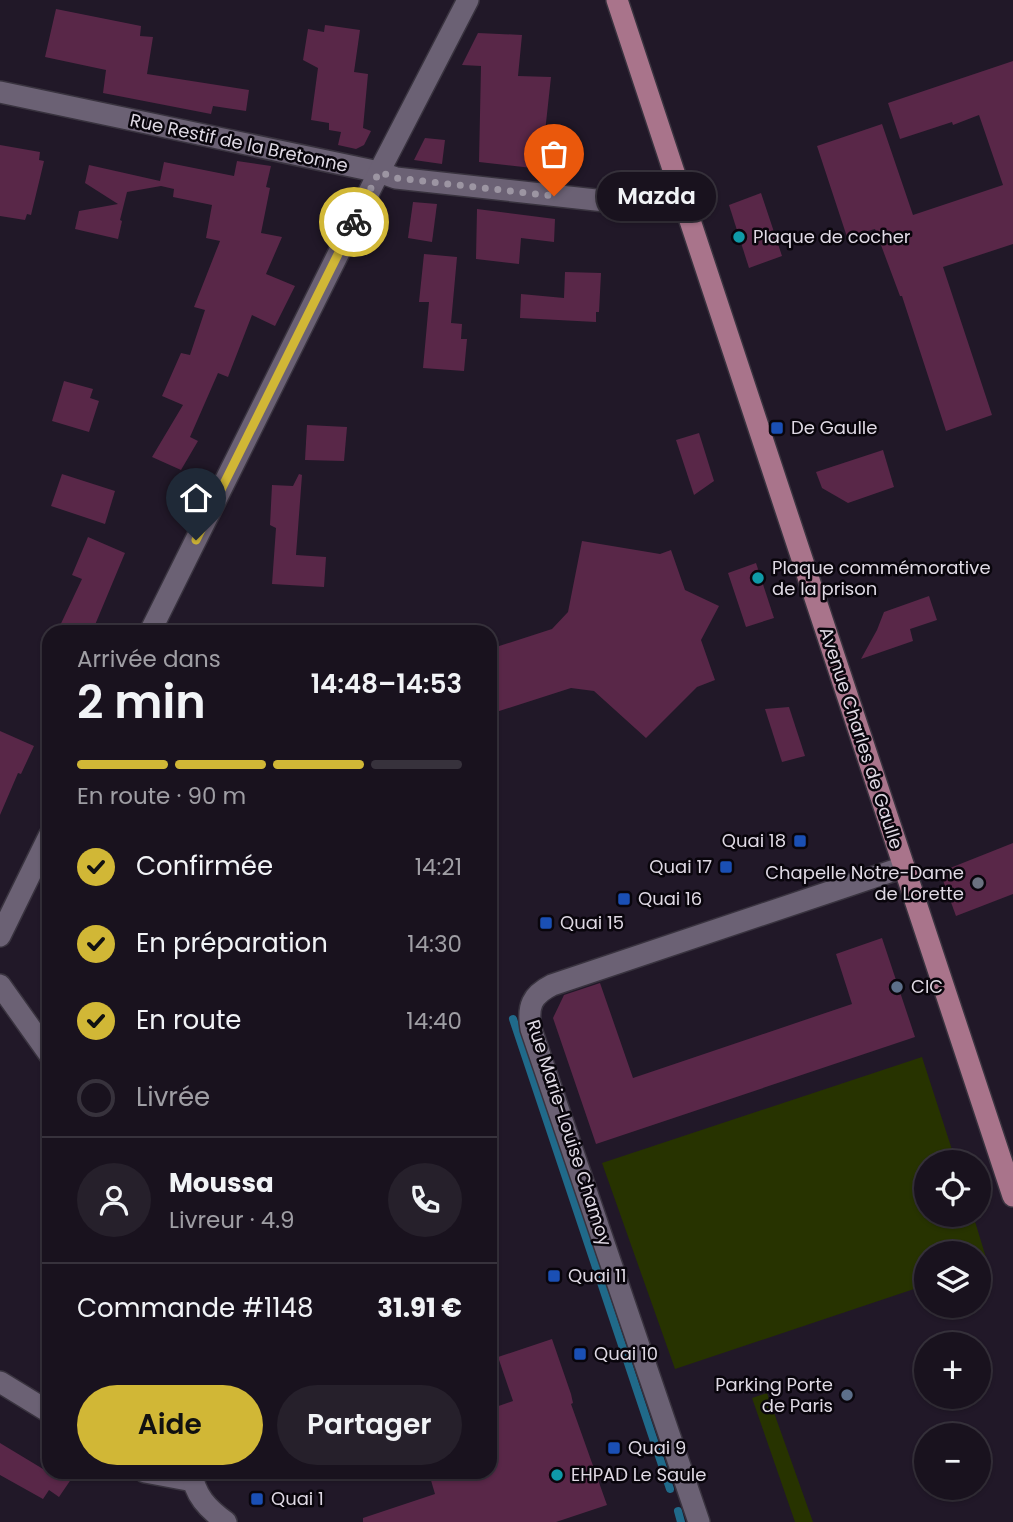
<!DOCTYPE html>
<html lang="fr">
<head>
<meta charset="utf-8">
<style>
  :root { --surface:#19121e; --page:#26202b; --text:#f1f3f6; --muted:#9f9ea4; --line:#37323c; --accent:#d1b736 }
  body { margin:0; font-family:Poppins,sans-serif; background:var(--page); color:var(--text); height:100vh; display:flex; flex-direction:column; font-size:26px; white-space:nowrap }
  * { box-sizing:border-box; margin:0 }
  p { font-size:23px; color:var(--muted) }
  .icon { flex:none; width:38px; height:38px; fill:none; stroke:currentColor; stroke-width:2; stroke-linecap:round; stroke-linejoin:round }
  .map { position:relative; flex:1; overflow:hidden }
  .drawer { position:absolute; left:42px; top:625px; width:455px; height:854px; display:flex; flex-direction:column; background:var(--surface); border-radius:21px; box-shadow:0 2px 5px #0004,0 0 0 2px var(--line) }
  .drawer>* { flex:none }
  .tools { position:absolute; left:914px; top:1150px; display:grid; gap:14px }
  .tools a { display:grid; place-items:center; width:77px; height:77px; border-radius:50%; background:var(--surface); box-shadow:0 2px 5px #0004,0 0 0 2px var(--line); font-size:35px }
  .pin { position:absolute; display:grid; place-items:center; width:60px; height:60px; color:#fff; margin:-72px -30px; border-radius:50% 50% 50% 0; rotate:-45deg; box-shadow:0 0 7px #0007 }
  .pin .icon { rotate:45deg }
  .courier { position:absolute; display:grid; place-items:center; width:70px; height:70px; margin:-35px; border:5px solid #d1b736; border-radius:50%; background:#fff; color:#222; box-shadow:0 2px 9px #0007 }
  .bubble { position:absolute; height:49px; border-radius:24px; background:var(--surface); box-shadow:0 2px 5px #0004,0 0 0 2px var(--line); font-size:23px; font-weight:600; line-height:49px; text-align:center }
  .overview em { font-style:normal; font-weight:600 }
  .overview div { display:flex; flex-direction:column-reverse }
  .overview { display:flex; align-items:center; justify-content:space-between; height:119px; padding:0 35px }
  h1 { font-size:46px; font-weight:600; line-height:52px }
  .bar { display:grid; grid-template-columns:repeat(4,1fr); gap:10px 7px; align-content:center; height:84px; padding:0 35px }
  .bar i { height:9px; border-radius:5px; background:var(--line) }
  .bar .active { background:var(--accent) }
  .bar p { grid-column:span 4 }
  .line { display:flex; align-items:center; gap:18px; padding:0 35px; border-top:2px solid var(--line) }
  .line div { flex:1 }
  .round { display:grid; place-items:center; flex:none; width:74px; height:74px; border-radius:37px; background:var(--page) }
  ol { padding:0 35px; list-style:none }
  li { display:flex; align-items:center; gap:21px; height:77px }
  li p { margin-inline-start:auto }
  li .icon { padding:7px; border-radius:50%; background:var(--accent); color:#111; stroke-width:4 }
  li:last-child { color:var(--muted) }
  li i { width:38px; height:38px; border:4px solid var(--line); border-radius:50% }
  .cta { display:flex; gap:14px; margin-top:auto; padding:14px 35px }
  .cta a { flex:1; height:80px; border-radius:42px; background:var(--accent); color:#111; font-size:28px; font-weight:600; line-height:80px; text-align:center }
  .cta a+a { background:var(--page); color:var(--text) }
  .map>svg:first-child { display:block }
  .green { fill:#273300 }
  .lines { fill:none; stroke-linecap:round; stroke-linejoin:round }
  .stream { stroke:#206a8a; stroke-width:8 }
  .building { fill:#592748 }
  .minor-casing { stroke:#39333f; stroke-width:24 }
  .major-casing { stroke:#39333f; stroke-width:24 }
  .minor { stroke:#6b6174; stroke-width:21 }
  .major { stroke:#a9748b; stroke-width:21 }
  .done { stroke:#9c95a2; stroke-width:7; stroke-dasharray:0 12.6 }
  .route { stroke:#d1b736; stroke-width:9 }
  .culture-dot { fill:#0f9aa8; stroke:#09050c; stroke-width:2.5 }
  .transit-dot { fill:#1a4fb4; stroke:#09050c; stroke-width:2.5 }
  .worship-dot { fill:#6b7280; stroke:#09050c; stroke-width:2.5 }
  .service-dot { fill:#5c6f8a; stroke:#09050c; stroke-width:2.5 }
  .labels { text-anchor:middle; stroke-width:5; stroke-linejoin:round; paint-order:stroke }
  .street-label { font-size:18px; fill:#dfd9e4; stroke:#09050c }
  .poi-label { font-size:18px; fill:#dfd9e4; stroke:#09050c; text-anchor:start }
</style>
</head>
<body>
<div class="map">
<svg width="1013" height="1522" viewBox="0 0 1013 1522">
  <rect width="100%" height="100%" fill="#211828"/>
  <g class="green">
    <polygon points="922,1057 956,1162 926,1162 926,1214 973,1215 988,1264 978,1267 978,1253 926,1253 926,1285 675,1369 602,1163"/>
    <polygon points="767,1393 813,1522 795,1522 752,1398"/>
  </g>
  <g class="lines">
    <g class="stream">
      <polyline points="513,1019 670,1489"/>
      <polyline points="678,1511 681,1522"/>
    </g>
  </g>
  <g class="building">
    <polygon points="56,9 141,26 140,36 153,37 147,74 249,90 246,111 213,106 211,114 103,93 106,70 45,57"/>
    <polygon points="325,25 360,30 354,72 368,74 363,128 371,131 364,145 356,149 338,145 341,132 329,130 329,123 311,120 318,68 303,60 308,29 324,32"/>
    <polygon points="478,33 522,35 518,76 551,77 541,169 479,162 481,66 462,65"/>
    <polygon points="1013,61 1013,244 943,267 992,415 946,431 902,296 900,296 875,229 847,237 817,146 882,124 913,215 1003,185 979,115 953,125 952,122 900,139 888,103"/>
    <polygon points="425,138 445,140 442,164 414,160"/>
    <polygon points="0,145 40,152 39,160 44,161 40,178 31,215 27,214 25,220 0,216"/>
    <polygon points="237,161 271,166 266,187 270,188 261,233 282,237 266,274 295,286 275,326 252,315 228,377 218,373 190,437 198,441 181,470 152,457 183,405 162,396 181,353 190,355 205,310 194,307 220,241 206,238 212,205 173,197 174,189 161,186 127,192 120,220 122,221 118,239 75,229 79,211 118,204 85,183 89,165 160,181 164,162 234,176"/>
    <polygon points="761,193 782,256 749,268 729,205"/>
    <polygon points="413,202 437,204 432,242 408,238"/>
    <polygon points="477,209 555,219 554,242 521,238 519,264 476,259"/>
    <polygon points="424,254 457,257 451,323 462,324 461,339 467,339 464,371 423,368 429,302 419,302"/>
    <polygon points="565,272 601,273 599,312 596,312 596,322 520,318 521,294 564,298"/>
    <polygon points="64,381 93,389 90,398 99,401 89,432 52,421"/>
    <polygon points="307,425 347,427 344,461 305,460"/>
    <polygon points="699,433 714,481 694,495 676,440"/>
    <polygon points="883,450 894,487 848,503 822,488 816,472"/>
    <polygon points="62,474 115,491 105,524 51,506"/>
    <polygon points="299,474 302,475 296,555 326,557 324,587 272,584 276,528 270,525 272,485 293,486"/>
    <polygon points="88,537 125,553 92,632 57,632 82,579 72,575"/>
    <polygon points="582,541 660,554 671,550 685,590 719,606 701,640 715,680 697,687 646,738 594,691 571,688 490,714 490,649 552,629 568,612"/>
    <polygon points="756,563 774,618 746,627 728,573"/>
    <polygon points="929,596 937,620 910,629 913,641 861,659 877,630 884,612"/>
    <polygon points="789,707 805,756 782,762 765,709"/>
    <polygon points="0,731 34,746 21,774 18,773 0,815"/>
    <polygon points="1013,843 1013,894 956,916 940,872"/>
    <polygon points="882,938 915,1037 596,1144 553,1018 564,995 600,983 633,1078 852,1004 836,954"/>
    <polygon points="552,1339 571,1394 573,1403 571,1404 607,1505 556,1522 363,1522 363,1518 435,1494 430,1477 446,1472 490,1472 490,1409 513,1401 498,1357"/>
    <polygon points="0,1443 48,1472 76,1472 59,1497 49,1490 43,1499 0,1475"/>
  </g>
  <g class="lines">
    <g class="minor-casing">
      <g id="minor">
        <polyline points="0,92 379,172 396,178 687,210"/>
        <polyline points="150,632 379,172 468,0"/>
        <polyline points="0,936 49,836"/>
        <polyline points="0,985 49,1054"/>
        <polyline points="0,1382 49,1412"/>
        <polyline points="145,1472 193,1481"/>
        <path d="M192 1472C194 1495 208 1509 226 1522"/>
        <path d="M699 1522 531 1029C527 1006 532 995 552 985L904 867"/>
      </g>
    </g>
    <g class="major-casing">
      <polyline id="major" points="617,0 1013,1196"/>
    </g>
    <use href="#minor" class="minor"/>
    <use href="#major" class="major"/>
  </g>
  <g class="lines">
    <polyline class="done" points="354,222 379,172 396,178 554,196"/>
    <polyline class="route" points="196,540 354,222"/>
  </g>
  <g class="culture-dot">
    <circle cx="739" cy="237" r="7"/>
    <circle cx="758" cy="578" r="7"/>
    <circle cx="557" cy="1475" r="7"/>
  </g>
  <g class="transit-dot">
    <rect x="770" y="421" width="14" height="14" rx="3.5"/>
    <rect x="793" y="834" width="14" height="14" rx="3.5"/>
    <rect x="719" y="860" width="14" height="14" rx="3.5"/>
    <rect x="617" y="892" width="14" height="14" rx="3.5"/>
    <rect x="539" y="916" width="14" height="14" rx="3.5"/>
    <rect x="547" y="1269" width="14" height="14" rx="3.5"/>
    <rect x="573" y="1347" width="14" height="14" rx="3.5"/>
    <rect x="607" y="1441" width="14" height="14" rx="3.5"/>
    <rect x="250" y="1492" width="14" height="14" rx="3.5"/>
  </g>
  <circle class="worship-dot" cx="978" cy="883" r="7"/>
  <g class="service-dot">
    <circle cx="897" cy="987" r="7"/>
    <circle cx="847" cy="1395" r="7"/>
  </g>
  <g class="labels">
    <g class="street-label">
      <text transform="translate(239 143) rotate(12)" y="6">Rue Restif de la Bretonne</text>
      <text transform="translate(861 738) rotate(72)" y="6">Avenue Charles de Gaulle</text>
      <text transform="translate(569 1133) rotate(72)" y="6">Rue Marie-Louise Chamoy</text>
    </g>
    <g class="poi-label">
      <text x="753" y="243">Plaque de cocher</text>
      <text x="791" y="434">De Gaulle</text>
      <text x="772" y="574">Plaque commémorative<tspan x="772" dy="21">de la prison</tspan></text>
      <text x="786" y="847" text-anchor="end">Quai 18</text>
      <text x="712" y="873" text-anchor="end">Quai 17</text>
      <text x="964" y="879" text-anchor="end">Chapelle Notre-Dame<tspan x="964" dy="21">de Lorette</tspan></text>
      <text x="638" y="905">Quai 16</text>
      <text x="560" y="929">Quai 15</text>
      <text x="911" y="993">CIC</text>
      <text x="568" y="1282">Quai 11</text>
      <text x="594" y="1360">Quai 10</text>
      <text x="833" y="1391" text-anchor="end">Parking Porte<tspan x="833" dy="21">de Paris</tspan></text>
      <text x="628" y="1454">Quai 9</text>
      <text x="571" y="1481">EHPAD Le Saule</text>
      <text x="271" y="1505">Quai 1</text>
    </g>
  </g>
</svg>
<div class="tools">
<a><svg class="icon" aria-label="locate" viewBox="0 0 24 24"><circle cx="12" cy="12" r="6"/><path d="M12 2v4M12 18v4M2 12h4M18 12h4"/></svg></a>
<a><svg class="icon" aria-label="layers" viewBox="0 0 24 24"><path d="M12 4l9 5-9 5-9-5zM3 14l9 5 9-5"/></svg></a>
<a>+</a>
<a>−</a>
</div>
<div class="pin" style="left:554px;top:196px;background:#ea580c"><svg class="icon" aria-label="bag" viewBox="0 0 24 24"><path d="M5 8h14l-1 12H6zM9 8a3 3 0 0 1 6 0"/></svg></div>
<div class="pin" style="left:196px;top:540px;background:#1f2937"><svg class="icon" aria-label="home" viewBox="0 0 24 24"><path d="M3 11l9-7 9 7M6 9v11h12V9"/></svg></div>
<div class="courier" style="left:354px;top:222px"><svg class="icon" aria-label="bike" viewBox="0 0 24 24"><circle cx="6" cy="16" r="4"/><circle cx="18" cy="16" r="4"/><path d="M6 16l4-8h5l3 8M10 8l3 8H6M13 5h3"/></svg></div>
<div class="bubble" style="left:597px;top:172px;width:119px">Mazda</div>
<section class="drawer">
<div class="overview"><div><h1>2 min</h1><p>Arrivée dans</p></div><em>14:48–14:53</em></div>
<div class="bar"><i class="active"></i><i class="active"></i><i class="active"></i><i></i><p>En route · 90 m</p></div>
<ol>
<li><svg class="icon" aria-label="check" viewBox="0 0 24 24"><path d="M5 12l5 5 9-10"/></svg>Confirmée<p>14:21</p></li>
<li><svg class="icon" aria-label="check" viewBox="0 0 24 24"><path d="M5 12l5 5 9-10"/></svg>En préparation<p>14:30</p></li>
<li><svg class="icon" aria-label="check" viewBox="0 0 24 24"><path d="M5 12l5 5 9-10"/></svg>En route<p>14:40</p></li>
<li><i></i>Livrée</li>
</ol>
<div class="line" style="height:126px"><a class="round"><svg class="icon" aria-label="person" viewBox="0 0 24 24"><circle cx="12" cy="8" r="4"/><path d="M4 21q1-7 8-7t8 7"/></svg></a><div><b>Moussa</b><p>Livreur · 4.9</p></div><a class="round"><svg class="icon" aria-label="phone" viewBox="0 0 24 24"><path d="M5 4h4l2 5-3 2q2 4 5 5l2-3 5 2v4C11 20 4 13 5 4z"/></svg></a></div>
<div class="line" style="height:91px"><div>Commande #1148</div><b>31.91 €</b></div>
<div class="cta"><a>Aide</a><a>Partager</a></div>
</section>
</div>
</body>
</html>
